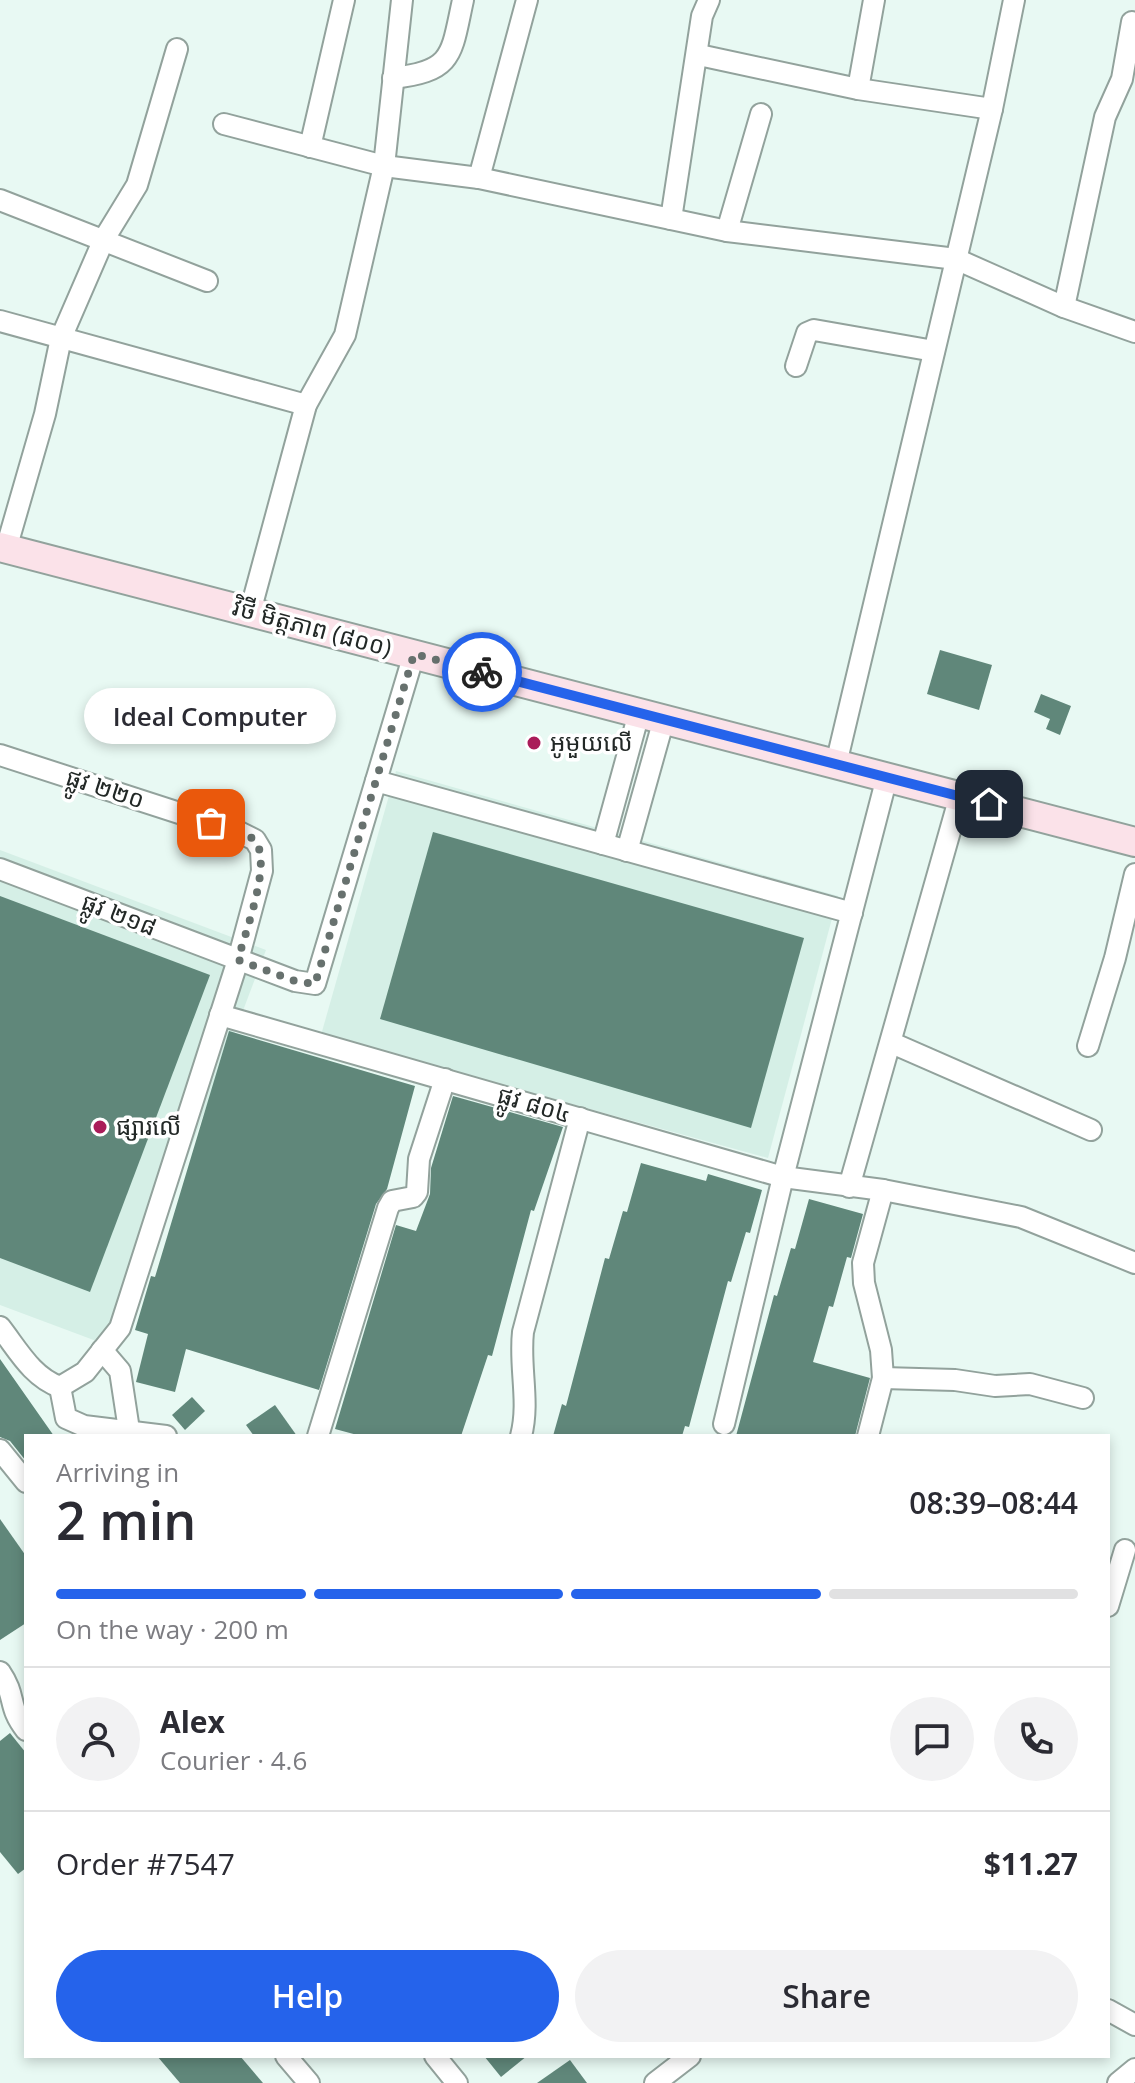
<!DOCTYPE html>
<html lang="en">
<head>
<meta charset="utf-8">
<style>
  :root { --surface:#fff; --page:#f2f2f3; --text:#2b2b33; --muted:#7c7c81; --line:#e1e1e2; --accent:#2563eb }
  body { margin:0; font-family:"Open Sans","Noto Sans Khmer",sans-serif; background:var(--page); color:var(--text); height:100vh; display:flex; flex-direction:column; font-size:30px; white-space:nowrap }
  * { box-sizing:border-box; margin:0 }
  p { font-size:26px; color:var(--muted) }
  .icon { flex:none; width:44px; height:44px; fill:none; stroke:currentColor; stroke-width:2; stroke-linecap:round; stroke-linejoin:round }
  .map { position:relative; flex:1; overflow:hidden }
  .panel { position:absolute; left:24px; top:1434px; width:1086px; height:624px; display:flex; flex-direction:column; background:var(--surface); border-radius:0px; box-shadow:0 4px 12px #0003 }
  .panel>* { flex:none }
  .pin { position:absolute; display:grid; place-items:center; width:68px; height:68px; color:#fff; margin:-34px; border-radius:16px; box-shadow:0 4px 12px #0006 }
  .courier { position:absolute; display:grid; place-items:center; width:80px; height:80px; margin:-40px; border:6px solid #2563eb; border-radius:50%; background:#fff; color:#222; box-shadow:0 2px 10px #0007 }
  .bubble { position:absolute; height:56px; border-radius:28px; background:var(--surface); box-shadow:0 4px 12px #0003; font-size:26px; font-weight:600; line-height:56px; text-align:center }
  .head em { font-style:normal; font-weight:600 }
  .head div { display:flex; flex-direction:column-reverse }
  .head { display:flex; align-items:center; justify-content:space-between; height:136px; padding:0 32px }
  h1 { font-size:52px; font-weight:600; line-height:60px }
  .bar { display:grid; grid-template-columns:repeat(4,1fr); gap:12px 8px; align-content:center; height:96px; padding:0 32px }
  .bar i { height:10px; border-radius:6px; background:var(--line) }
  .bar .current { background:var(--accent) }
  .bar p { grid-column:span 4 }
  .line { display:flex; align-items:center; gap:20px; padding:0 32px; border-top:2px solid var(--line) }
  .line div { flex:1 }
  .round { display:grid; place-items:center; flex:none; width:84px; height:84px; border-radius:42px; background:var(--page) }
  .action { display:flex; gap:16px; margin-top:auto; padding:16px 32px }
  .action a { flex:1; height:92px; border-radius:48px; background:var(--accent); color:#fff; font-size:32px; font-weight:600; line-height:92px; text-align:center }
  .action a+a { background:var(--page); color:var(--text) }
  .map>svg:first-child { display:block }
  .built { fill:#d5efe6 }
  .building { fill:#60877a }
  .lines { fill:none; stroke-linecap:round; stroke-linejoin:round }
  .street-casing { stroke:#92a29c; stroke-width:24 }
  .secondary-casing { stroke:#92a29c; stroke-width:32 }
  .street { stroke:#fff; stroke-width:20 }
  .secondary { stroke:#fbe2e9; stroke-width:28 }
  .done { stroke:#67716e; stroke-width:8; stroke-dasharray:0 14.4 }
  .route { stroke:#2563eb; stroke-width:10 }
  .poi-dot { fill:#aa1c59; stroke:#fff; stroke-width:3 }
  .labels { text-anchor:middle; stroke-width:7; stroke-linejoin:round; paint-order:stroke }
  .street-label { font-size:24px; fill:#222826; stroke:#fff }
  .poi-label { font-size:24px; fill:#222826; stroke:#fff; text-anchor:start }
</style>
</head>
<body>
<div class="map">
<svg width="1135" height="2083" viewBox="0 0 1135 2083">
  <rect width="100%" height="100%" fill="#e8f9f3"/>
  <g class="built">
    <polygon points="396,771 838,896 768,1158 321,1035"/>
    <polygon points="0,850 266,950 115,1348 0,1305"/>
  </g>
  <g class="building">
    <polygon points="940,650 992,665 979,710 927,694"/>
    <polygon points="1041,694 1071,706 1060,735 1046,729 1050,719 1034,712"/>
    <polygon points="433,832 804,938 751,1128 380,1019"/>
    <polygon points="0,896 210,975 90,1292 0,1258"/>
    <polygon points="229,1031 415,1086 387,1189 376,1204 319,1390 186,1349 175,1392 136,1382 148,1334 135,1330 151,1276 155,1277"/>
    <polygon points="453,1096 563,1127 534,1211 531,1210 492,1356 488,1355 461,1436 361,1436 335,1429 396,1225 416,1231 430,1194 431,1168"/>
    <polygon points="641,1163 706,1181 708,1174 762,1190 750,1233 746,1232 731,1282 728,1281 689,1427 685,1426 682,1436 553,1436 562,1404 566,1406 605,1258 609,1259 623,1211 627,1212"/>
    <polygon points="809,1199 863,1214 851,1258 847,1257 833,1307 829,1306 813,1362 870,1378 855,1436 736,1436 774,1295 777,1296 791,1248 795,1249"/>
    <polygon points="0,1359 54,1436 26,1436 26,1461 10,1441 0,1437"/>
    <polygon points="192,1397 205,1411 185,1430 172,1415"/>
    <polygon points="275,1405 297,1436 254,1436 246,1425"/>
    <polygon points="0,1519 26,1556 26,1623 0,1640"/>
    <polygon points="10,1733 26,1753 26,1868 18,1874 0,1852 0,1741"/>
    <polygon points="157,2056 240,2056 263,2083 180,2083"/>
    <polygon points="484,2056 527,2056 501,2077"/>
    <polygon points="570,2060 587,2083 537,2083"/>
  </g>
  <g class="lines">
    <g class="street-casing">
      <g id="street">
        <polyline points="699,55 858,89 992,109"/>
        <path d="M393 78C454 71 451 55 463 0"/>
        <polyline points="858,89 874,0"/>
        <polyline points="224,124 384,166 479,178 727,231 956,259 1064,307 1135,332"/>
        <polyline points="310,147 344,0"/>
        <polyline points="479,178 527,0"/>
        <polyline points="0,200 207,281"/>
        <polyline points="671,219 702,16 709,0"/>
        <polyline points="727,231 761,114"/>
        <polyline points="1064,307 1105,117 1122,79 1132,22"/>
        <polyline points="0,321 306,405"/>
        <polyline points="796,366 807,333 814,330 934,351"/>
        <polyline points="6,549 45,414 61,338 104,239 137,185 177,49"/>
        <polyline points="250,612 306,405 345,335 384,166 402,0"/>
        <polyline points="0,755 241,833 255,840 261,850 262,871 238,960 120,1328 85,1372 60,1387"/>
        <polyline points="836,764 992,109 1014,0"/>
        <polyline points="376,781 852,913"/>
        <polyline points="603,844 639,713"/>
        <polyline points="627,851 664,719"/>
        <polyline points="0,869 295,981 315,984 414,654"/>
        <polyline points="220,1015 783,1177 883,1190 1021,1217 1135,1263"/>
        <polyline points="892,1043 1091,1130"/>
        <polyline points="1088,1046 1115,958 1135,874"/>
        <polyline points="849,1187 960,796"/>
        <path d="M0 1327C18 1350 32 1377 60 1387"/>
        <polyline points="102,1350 120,1371 129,1430"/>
        <polyline points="883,1378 955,1380 995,1386 1030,1384 1083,1398"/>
        <polyline points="60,1387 66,1418 84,1426 166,1436"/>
        <polyline points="724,1424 783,1177 887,777"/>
        <polyline points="318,1436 388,1208 392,1201 413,1197 417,1192 419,1159 445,1079"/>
        <path d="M521 1436C530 1402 519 1367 523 1332L580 1118"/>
        <polyline points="868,1436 883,1378 881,1350 864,1283 863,1263 883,1190"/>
        <polyline points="0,1450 26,1482"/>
        <polyline points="1108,1606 1125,1550"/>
        <path d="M0 1672C17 1697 7 1706 26 1730"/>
        <polyline points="1108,2010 1135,2025"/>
        <polyline points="286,2056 309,2083"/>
        <polyline points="435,2056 457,2083"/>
        <polyline points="655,2083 690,2056"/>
        <polyline points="1118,2083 1135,2069"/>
      </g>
    </g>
    <g class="secondary-casing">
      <polyline id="secondary" points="0,547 1135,842"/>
    </g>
    <use href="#street" class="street"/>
    <use href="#secondary" class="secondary"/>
  </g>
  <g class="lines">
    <path class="done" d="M211 823C225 827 241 830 253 839 275 857 244 935 238 960L295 981 315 984 414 654 482 672"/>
    <polyline class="route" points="482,672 989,804"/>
  </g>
  <g class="poi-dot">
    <circle cx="534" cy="743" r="8"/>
    <circle cx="100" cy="1127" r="8"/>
  </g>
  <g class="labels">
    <g class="street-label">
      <text transform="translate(312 628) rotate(15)" y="8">វិថី មិត្តភាព (៨០០)</text>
      <text transform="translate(105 789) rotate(18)" y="8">ផ្លូវ ២២០</text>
      <text transform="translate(119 915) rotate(21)" y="8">ផ្លូវ ២១៨</text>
      <text transform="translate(534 1105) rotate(16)" y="8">ផ្លូវ ៨០៤</text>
    </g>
    <g class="poi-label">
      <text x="550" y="751">អូមួយលេី</text>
      <text x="116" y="1135">ផ្សារលើ</text>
    </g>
  </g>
</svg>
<div class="pin" style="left:211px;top:823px;background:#ea580c"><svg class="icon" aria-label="bag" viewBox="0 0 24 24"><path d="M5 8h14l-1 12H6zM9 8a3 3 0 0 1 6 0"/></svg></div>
<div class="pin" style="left:989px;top:804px;background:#1f2937"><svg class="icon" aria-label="home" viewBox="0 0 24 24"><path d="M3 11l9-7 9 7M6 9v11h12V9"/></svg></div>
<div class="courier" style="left:482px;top:672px"><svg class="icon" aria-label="bike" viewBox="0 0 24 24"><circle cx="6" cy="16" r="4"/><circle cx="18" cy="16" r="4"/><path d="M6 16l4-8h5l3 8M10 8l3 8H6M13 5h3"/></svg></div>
<div class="bubble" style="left:84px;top:688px;width:252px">Ideal Computer</div>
<section class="panel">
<div class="head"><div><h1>2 min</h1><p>Arriving in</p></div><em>08:39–08:44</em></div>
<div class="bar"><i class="current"></i><i class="current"></i><i class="current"></i><i></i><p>On the way · 200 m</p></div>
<div class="line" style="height:144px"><a class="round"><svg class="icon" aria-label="person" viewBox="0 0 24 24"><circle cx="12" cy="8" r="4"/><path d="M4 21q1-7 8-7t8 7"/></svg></a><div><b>Alex</b><p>Courier · 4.6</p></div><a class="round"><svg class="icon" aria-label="chat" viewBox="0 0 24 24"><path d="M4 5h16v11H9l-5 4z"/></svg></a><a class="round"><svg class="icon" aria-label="phone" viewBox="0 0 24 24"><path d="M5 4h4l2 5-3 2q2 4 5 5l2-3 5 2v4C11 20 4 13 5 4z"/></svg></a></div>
<div class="line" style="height:104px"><div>Order #7547</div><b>$11.27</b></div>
<div class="action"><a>Help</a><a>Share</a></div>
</section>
</div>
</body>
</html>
